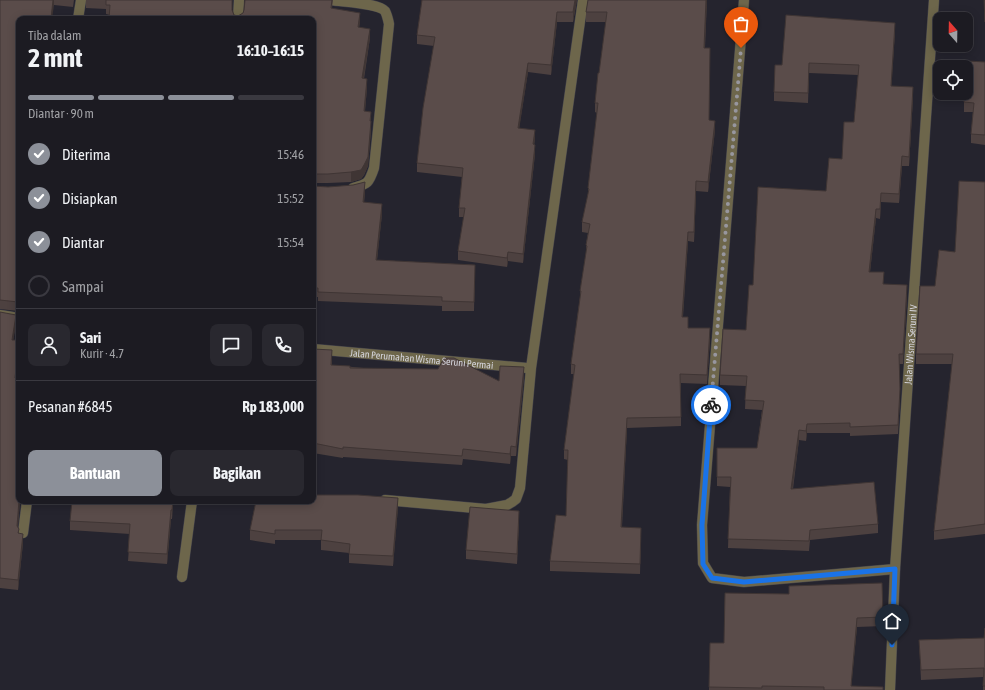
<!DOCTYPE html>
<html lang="id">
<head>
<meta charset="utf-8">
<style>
  :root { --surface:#1c1b22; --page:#29282f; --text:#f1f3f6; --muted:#a0a1a5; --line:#3a3940; --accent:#8c9099 }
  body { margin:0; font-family:"Asap Condensed",sans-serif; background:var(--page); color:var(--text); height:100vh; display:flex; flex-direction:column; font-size:15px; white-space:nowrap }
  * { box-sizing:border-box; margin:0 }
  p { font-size:13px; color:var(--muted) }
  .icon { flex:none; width:22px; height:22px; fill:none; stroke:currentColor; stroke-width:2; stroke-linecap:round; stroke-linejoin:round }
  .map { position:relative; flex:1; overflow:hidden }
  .side { position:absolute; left:16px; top:16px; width:300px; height:488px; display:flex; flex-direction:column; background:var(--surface); border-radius:8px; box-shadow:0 2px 10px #0003,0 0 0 1px var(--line) }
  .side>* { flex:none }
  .needle { width:26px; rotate:340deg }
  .fabs { position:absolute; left:933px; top:12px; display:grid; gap:8px }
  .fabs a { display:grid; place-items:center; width:40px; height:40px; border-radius:8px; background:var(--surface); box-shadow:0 2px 10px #0003,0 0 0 1px var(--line); font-size:20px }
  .pin { position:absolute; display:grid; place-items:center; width:34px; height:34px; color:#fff; margin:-41px -17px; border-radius:50% 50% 50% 0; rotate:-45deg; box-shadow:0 0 4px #0007 }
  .pin .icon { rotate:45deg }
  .courier { position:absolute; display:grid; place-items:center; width:40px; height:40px; margin:-20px; border:3px solid #1a73e8; border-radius:50%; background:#fff; color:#222; box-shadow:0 1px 5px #0007 }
  .head em { font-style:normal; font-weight:700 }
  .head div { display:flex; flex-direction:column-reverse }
  .head { display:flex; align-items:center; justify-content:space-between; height:68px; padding:0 12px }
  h1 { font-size:26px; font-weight:700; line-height:30px }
  .bar { display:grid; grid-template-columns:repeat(4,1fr); gap:6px 4px; align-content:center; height:48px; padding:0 12px }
  .bar i { height:5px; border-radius:3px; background:var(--line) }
  .bar .on { background:var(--accent) }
  .bar p { grid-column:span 4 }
  .line { display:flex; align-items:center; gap:10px; padding:0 12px; border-top:1px solid var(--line) }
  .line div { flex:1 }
  .round { display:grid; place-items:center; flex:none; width:42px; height:42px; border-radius:8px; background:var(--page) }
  ol { padding:0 12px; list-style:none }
  li { display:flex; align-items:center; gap:12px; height:44px }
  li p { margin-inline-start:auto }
  li .icon { padding:4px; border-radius:50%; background:var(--accent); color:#fff; stroke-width:4 }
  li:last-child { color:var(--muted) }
  li i { width:22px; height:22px; border:2px solid var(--line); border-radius:50% }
  .button { display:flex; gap:8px; margin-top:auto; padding:8px 12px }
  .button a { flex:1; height:46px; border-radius:8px; background:var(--accent); color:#fff; font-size:16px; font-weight:700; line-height:46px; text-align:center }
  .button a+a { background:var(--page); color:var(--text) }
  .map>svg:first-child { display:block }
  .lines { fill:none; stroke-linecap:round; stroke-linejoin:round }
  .minor-casing { stroke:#41404a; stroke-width:11 }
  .minor { stroke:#6d664b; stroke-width:10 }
  .wall { fill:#4d4140 }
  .shaded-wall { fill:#3f3534 }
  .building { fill:#5a4c4a; stroke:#3f3534 }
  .done { stroke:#97969e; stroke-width:4; stroke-dasharray:0 7.2 }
  .route { stroke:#1a73e8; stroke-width:5 }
  .labels { text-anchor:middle; stroke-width:3.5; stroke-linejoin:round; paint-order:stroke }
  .street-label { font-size:10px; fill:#d4d4db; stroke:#0e0e12 }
</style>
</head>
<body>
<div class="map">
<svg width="985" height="690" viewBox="0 0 985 690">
  <rect width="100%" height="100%" fill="#25242e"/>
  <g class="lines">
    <g class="minor-casing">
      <g id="minor">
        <path d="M331 0C342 2 378 3 385 11 387 15 388 19 389 24L374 168C369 183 368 184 353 188"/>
        <polyline points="744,0 702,525 703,563 712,578 744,582 895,569"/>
        <polyline points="78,19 81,0"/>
        <polyline points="238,19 239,0"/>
        <polyline points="0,315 19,318"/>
        <path id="s1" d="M313 349 527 368"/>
        <polyline points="385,500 486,509 507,505 512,502 516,499 520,488 531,368 583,0"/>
        <polyline points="23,533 27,501"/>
        <polyline points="182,577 192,501"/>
        <path id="s2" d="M890 690 895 569 934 0"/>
      </g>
    </g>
    <use href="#minor" class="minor"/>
  </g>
  <g class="wall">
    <polygon points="0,0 74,0 73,7 54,5 19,19 19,305 18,311 0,309"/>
    <polygon points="86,0 232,0 232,10 234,15 238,16 333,0 332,8 360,22 359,27 370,38 364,79 367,88 365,111 371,112 371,130 368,166 364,175 361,179 351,182 328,183 313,183 313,19 109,19 110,15 106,14 106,9 86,8"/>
    <polygon points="422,0 577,0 573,22 557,22 551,75 528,72 519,128 535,139 534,145 535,154 523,263 508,261 507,267 458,260 458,251 464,217 459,217 459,208 462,177 417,172 417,163 434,46 417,44 417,35"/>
    <polygon points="588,0 707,0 705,48 709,120 715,130 708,192 696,191 694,242 688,241 683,317 688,328 710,338 707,384 681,383 681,426 627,428 622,527 641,537 640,574 550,571 550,561 566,516 568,460 564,459 564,450 574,374 571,374 571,364 580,297 580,291 586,255 586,245 588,233 582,232 582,222 588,196 588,188 597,113 595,112 595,103 606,22 586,22 586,12"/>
    <polygon points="895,32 891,86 913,97 909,166 902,166 899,203 881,202 880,219 876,218 870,272 884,284 907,295 903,364 899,364 900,398 898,434 850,436 850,433 807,433 806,441 799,440 793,489 878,524 878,533 810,540 809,551 728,548 730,487 717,486 717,448 757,448 762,410 745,409 746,386 720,385 720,375 746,330 753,285 826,191 842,159 854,122 858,75 809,73 808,103 774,101 774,92 782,65"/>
    <polygon points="985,62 985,145 971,143 971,134 973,112 964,112 964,102"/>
    <polygon points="985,182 985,534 934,540 934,531 952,364 916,364 916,354 935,286 955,252"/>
    <polygon points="313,186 365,192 364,203 382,214 377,260 475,265 474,311 442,311 442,306 318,301 318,297 313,297"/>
    <polygon points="0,312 16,324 13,340 19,350 16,378 17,492 20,501 18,527 19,533 23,543 18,590 0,588"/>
    <polygon points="313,349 332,359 332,365 499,381 524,377 516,456 511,456 510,464 463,459 462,465 343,457 343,458 313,453"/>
    <polygon points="173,501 172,519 171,519 167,564 128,561 130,534 70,530 70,521"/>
    <polygon points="287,501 398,507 393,566 349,563 349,553 321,550 321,540 275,540 275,544 250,540 250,530"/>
    <polygon points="519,521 517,564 466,559 466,550"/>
    <polygon points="725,593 883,617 883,626 857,627 851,686 883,690 709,690 710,643 724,643"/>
    <polygon points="985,628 985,690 983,690 983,677 921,680 919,640 984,638"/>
  </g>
  <g class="shaded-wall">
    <polygon points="53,0 54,0 54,5 52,19 51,19"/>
    <polygon points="575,0 577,0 573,22 573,12"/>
    <polygon points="706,0 707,0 704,58 704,48"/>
    <polygon points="557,12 557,22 551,75 551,65"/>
    <polygon points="360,13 360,22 358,36 358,27"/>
    <polygon points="895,23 895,32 891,95 891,86"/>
    <polygon points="370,29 370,38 362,88 362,78"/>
    <polygon points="528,63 528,72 518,137 518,128"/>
    <polygon points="367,79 367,88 364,120 364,111"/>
    <polygon points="913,87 913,97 909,166 909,157"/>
    <polygon points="371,112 371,130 368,166 364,175 361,179 351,182 351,172 370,121"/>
    <polygon points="715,121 715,130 708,192 708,182"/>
    <polygon points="535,130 535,139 533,154 533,144"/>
    <polygon points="535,145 535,154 523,263 523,254"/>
    <polygon points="902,156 902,166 899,203 899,194"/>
    <polygon points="696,181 696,191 694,242 694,232"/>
    <polygon points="365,182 365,192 363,212 363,202"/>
    <polygon points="881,193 881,202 880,219 880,209"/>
    <polygon points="382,204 382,214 376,269 376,260"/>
    <polygon points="876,209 876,218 869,281 869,272"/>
    <polygon points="688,232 688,241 682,326 682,317"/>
    <polygon points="508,252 508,261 507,267 507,258"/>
    <polygon points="907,285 907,295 903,364 903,354"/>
    <polygon points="19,295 19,305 18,311 18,302"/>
    <polygon points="16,315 16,324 12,349 12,340"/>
    <polygon points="710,328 710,338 707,384 707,375"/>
    <polygon points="19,340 19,350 15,387 15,378"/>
    <polygon points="524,367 524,377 516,456 516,447"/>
    <polygon points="900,389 900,398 898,434 898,425"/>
    <polygon points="627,418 627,428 621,536 621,527"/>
    <polygon points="807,424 807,433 806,441 806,431"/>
    <polygon points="799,430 799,440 791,499 791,489"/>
    <polygon points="511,446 511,456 510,464 510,454"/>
    <polygon points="19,462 19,472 17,501 17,492"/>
    <polygon points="398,498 398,507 393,566 393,556"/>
    <polygon points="19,501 20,501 17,535 17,526"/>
    <polygon points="173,501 172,519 172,510"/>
    <polygon points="171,510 171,519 167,564 167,554"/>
    <polygon points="519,511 519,521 517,564 517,554"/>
    <polygon points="23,534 23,543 18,590 18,580"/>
    <polygon points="857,618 857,627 851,690 851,686"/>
  </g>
  <g class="building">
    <polygon points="0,0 53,0 51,19 19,19 19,295 18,302 0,300"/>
    <polygon points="106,0 232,0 232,10 234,15 238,16 243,13 244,10 245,0 332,0 331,8 360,13 358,27 370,29 362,78 367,79 364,111 371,112 370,121 371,121 368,157 364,165 361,170 351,172 328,174 313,174 313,19 248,19 225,16 224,19 109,19 110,5 106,5"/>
    <polygon points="422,0 575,0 573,12 557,12 551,65 528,63 518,128 535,130 533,144 535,145 523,254 508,252 507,258 458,251 465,208 459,208 463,168 417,163 423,108 435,37 417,35"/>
    <polygon points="588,0 706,0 704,48 710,48 709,120 715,121 708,182 696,181 694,232 688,232 682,317 688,317 688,328 710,328 707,375 680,374 681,417 627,418 621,527 641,528 640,564 550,561 556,515 566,516 568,450 564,450 575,365 571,364 581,291 580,291 587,246 586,245 590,224 582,222 589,189 588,188 598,103 595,103 598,73 599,73 607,12 586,12"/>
    <polygon points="984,0 985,0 985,22"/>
    <polygon points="786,15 895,23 891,86 913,87 909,157 902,156 899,194 881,193 880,209 876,209 869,272 884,272 883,284 907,285 903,354 899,354 900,389 898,425 850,427 850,423 807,424 806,431 799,430 791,489 874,482 878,524 810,530 809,541 728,539 731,477 717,477 717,448 757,448 764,401 745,400 747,376 720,375 723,329 746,330 749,285 753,285 758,187 826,191 829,158 842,159 844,122 854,122 859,65 809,63 808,93 774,92 775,65 782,65"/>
    <polygon points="968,61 985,62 985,135 971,134 974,103 964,102 965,93 966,93 966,78"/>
    <polygon points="959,181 985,182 985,524 934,531 953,354 916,354 920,286 935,286 939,250 955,252"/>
    <polygon points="365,182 363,202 382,204 376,260 475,265 474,302 442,301 442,297 318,292 318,288 313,288 313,186 328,187 353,185"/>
    <polygon points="0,312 16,315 12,340 19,340 15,378 19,378 19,462 17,492 19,492 19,501 17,526 19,529 18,533 23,534 18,580 0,578"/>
    <polygon points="313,349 332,350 331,365 350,366 350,368 438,369 444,358 454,358 499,381 500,366 524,367 516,447 511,446 510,454 463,449 462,456 343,447 343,449 313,443"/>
    <polygon points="313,495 358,495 398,498 393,556 349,554 350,544 321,540 322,530 275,530 275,534 250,530 256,501 313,501"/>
    <polygon points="72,501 173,501 172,510 171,510 167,554 128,552 130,524 70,521"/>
    <polygon points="470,507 519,511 517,554 466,550"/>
    <polygon points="882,583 883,617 857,618 851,686 883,687 883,690 824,690 824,687 762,686 762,688 709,687 710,643 724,643 725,593 789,594 789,586"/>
    <polygon points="985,628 985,686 983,686 984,668 921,670 919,640 984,638"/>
  </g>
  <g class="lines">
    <polyline class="done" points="711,405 741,48"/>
    <polyline class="route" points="711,405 702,525 703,564 712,578 744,582 895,569 892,645"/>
  </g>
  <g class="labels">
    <g class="street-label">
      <text dy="4" stroke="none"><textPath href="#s2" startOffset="346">Jalan Wisma Seruni IV</textPath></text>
      <text dy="4" stroke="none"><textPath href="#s1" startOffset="109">Jalan Perumahan Wisma Seruni Permai</textPath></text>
    </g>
  </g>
</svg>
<div class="fabs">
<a><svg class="needle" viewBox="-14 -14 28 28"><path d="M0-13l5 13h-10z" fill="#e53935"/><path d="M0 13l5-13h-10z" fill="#a0a1a5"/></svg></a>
<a><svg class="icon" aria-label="locate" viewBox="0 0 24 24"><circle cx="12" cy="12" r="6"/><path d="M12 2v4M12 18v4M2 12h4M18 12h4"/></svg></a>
</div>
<div class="pin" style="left:741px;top:48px;background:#ea580c"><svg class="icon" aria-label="bag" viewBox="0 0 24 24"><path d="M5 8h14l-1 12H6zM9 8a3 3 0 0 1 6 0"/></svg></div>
<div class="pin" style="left:892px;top:645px;background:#1f2937"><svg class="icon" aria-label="home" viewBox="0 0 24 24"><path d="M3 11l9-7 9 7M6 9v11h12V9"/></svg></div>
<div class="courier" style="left:711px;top:405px"><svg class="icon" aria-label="bike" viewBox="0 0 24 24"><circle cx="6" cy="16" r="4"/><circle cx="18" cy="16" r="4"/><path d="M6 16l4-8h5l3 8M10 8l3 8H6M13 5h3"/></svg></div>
<section class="side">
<div class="head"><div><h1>2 mnt</h1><p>Tiba dalam</p></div><em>16:10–16:15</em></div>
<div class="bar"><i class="on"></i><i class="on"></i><i class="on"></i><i></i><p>Diantar · 90 m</p></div>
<ol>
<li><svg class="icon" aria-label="check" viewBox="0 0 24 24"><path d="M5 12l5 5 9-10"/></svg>Diterima<p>15:46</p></li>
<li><svg class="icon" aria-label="check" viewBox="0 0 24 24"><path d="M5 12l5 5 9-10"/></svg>Disiapkan<p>15:52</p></li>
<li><svg class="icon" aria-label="check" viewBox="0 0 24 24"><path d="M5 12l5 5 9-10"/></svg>Diantar<p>15:54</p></li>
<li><i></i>Sampai</li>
</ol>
<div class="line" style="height:72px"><a class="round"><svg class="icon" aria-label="person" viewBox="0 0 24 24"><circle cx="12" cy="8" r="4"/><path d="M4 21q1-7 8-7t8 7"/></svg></a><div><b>Sari</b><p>Kurir · 4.7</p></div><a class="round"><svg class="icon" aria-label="chat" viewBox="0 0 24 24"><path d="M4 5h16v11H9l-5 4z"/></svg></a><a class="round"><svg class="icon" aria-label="phone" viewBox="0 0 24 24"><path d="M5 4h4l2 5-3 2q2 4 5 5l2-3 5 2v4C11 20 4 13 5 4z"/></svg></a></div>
<div class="line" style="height:52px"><div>Pesanan #6845</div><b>Rp 183,000</b></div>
<div class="button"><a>Bantuan</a><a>Bagikan</a></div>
</section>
</div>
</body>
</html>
